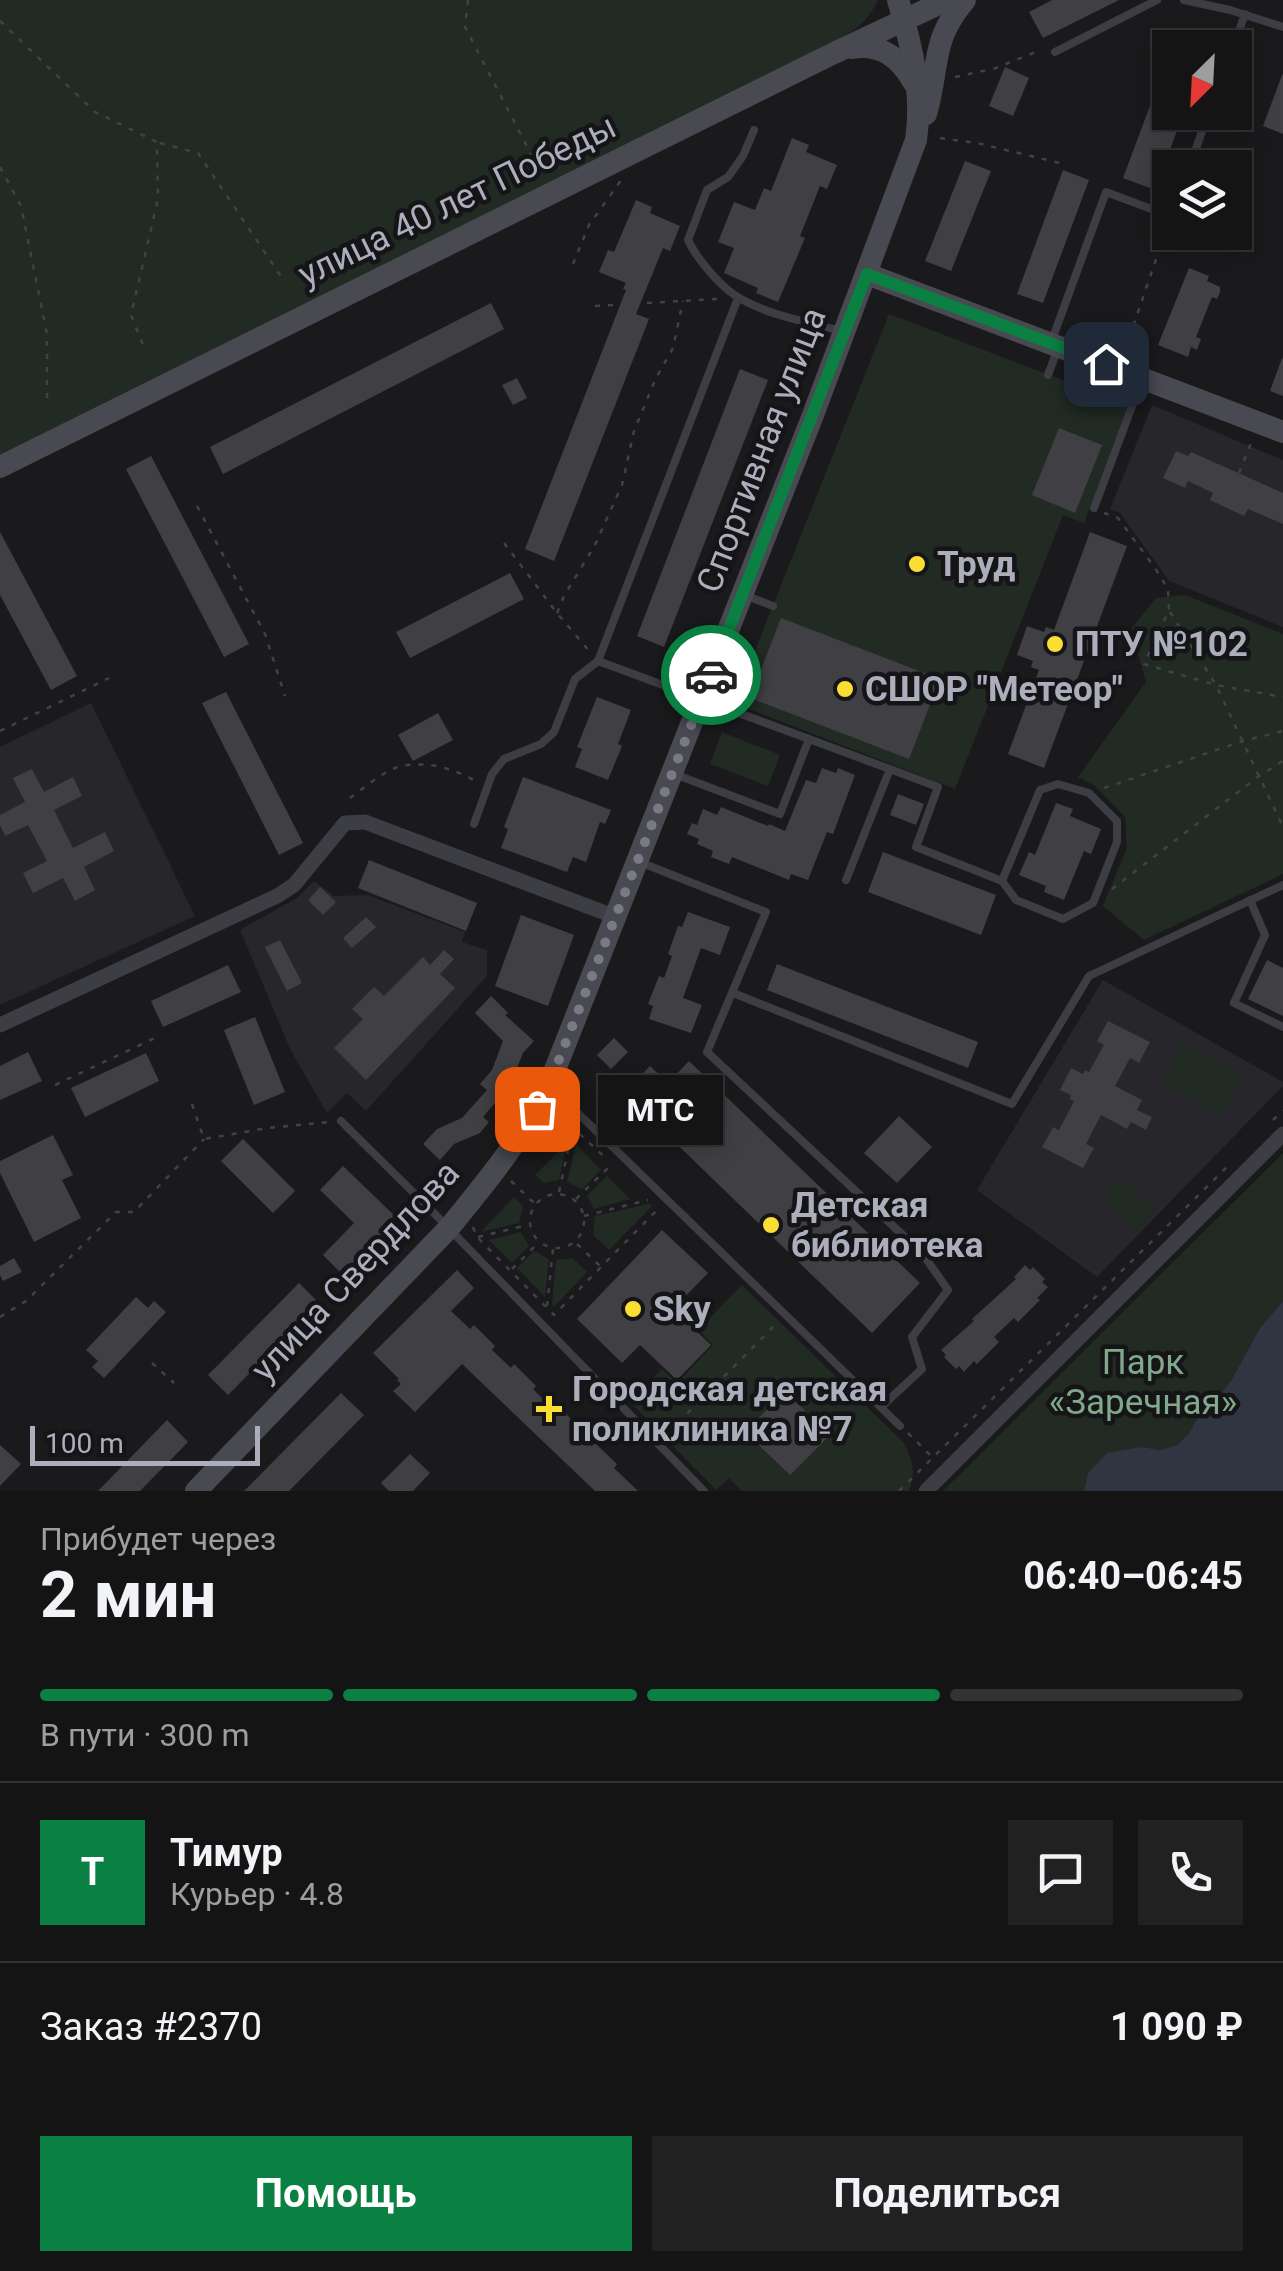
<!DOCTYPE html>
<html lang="ru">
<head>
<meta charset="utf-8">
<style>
  :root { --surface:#141415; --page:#212122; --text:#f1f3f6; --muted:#9d9ea0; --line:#333334; --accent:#0b8043 }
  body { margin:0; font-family:Roboto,sans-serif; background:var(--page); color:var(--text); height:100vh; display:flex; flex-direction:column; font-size:38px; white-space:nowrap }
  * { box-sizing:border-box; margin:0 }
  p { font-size:32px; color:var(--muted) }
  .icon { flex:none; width:55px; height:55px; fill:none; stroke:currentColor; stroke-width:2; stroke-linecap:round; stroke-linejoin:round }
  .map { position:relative; height:1491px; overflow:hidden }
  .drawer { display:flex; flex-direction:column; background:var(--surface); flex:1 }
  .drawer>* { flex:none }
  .needle { width:65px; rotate:204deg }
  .fabs { position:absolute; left:1152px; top:30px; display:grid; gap:20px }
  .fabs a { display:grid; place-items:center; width:100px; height:100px; border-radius:0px; background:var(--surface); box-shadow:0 5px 25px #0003,0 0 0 2px var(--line); font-size:50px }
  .scale { position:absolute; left:30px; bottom:25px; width:230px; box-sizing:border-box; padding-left:10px; border:5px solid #acaebc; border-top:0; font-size:28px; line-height:35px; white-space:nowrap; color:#acaebc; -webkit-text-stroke:8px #151518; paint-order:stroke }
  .pin { position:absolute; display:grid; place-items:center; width:85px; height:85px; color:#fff; margin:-42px; border-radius:20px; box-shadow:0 5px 15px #0006 }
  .courier { position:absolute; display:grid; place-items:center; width:100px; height:100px; margin:-50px; border:8px solid #0b8043; border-radius:50%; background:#fff; color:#222; box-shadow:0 2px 12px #0007 }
  .bubble { position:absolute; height:70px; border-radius:0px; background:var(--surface); box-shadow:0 5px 25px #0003,0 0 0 2px var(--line); font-size:32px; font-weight:700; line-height:70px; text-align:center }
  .head em { font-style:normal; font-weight:700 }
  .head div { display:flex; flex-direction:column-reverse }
  .head { display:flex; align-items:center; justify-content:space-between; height:170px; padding:0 40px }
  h1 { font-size:65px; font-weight:700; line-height:75px }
  .bar { display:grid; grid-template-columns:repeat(4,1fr); gap:15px 10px; align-content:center; height:120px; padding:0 40px }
  .bar i { height:12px; border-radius:8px; background:var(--line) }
  .bar .on { background:var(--accent) }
  .bar p { grid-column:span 4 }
  .line { display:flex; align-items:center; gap:25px; padding:0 40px; border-top:2px solid var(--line) }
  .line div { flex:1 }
  .round { display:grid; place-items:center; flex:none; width:105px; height:105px; border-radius:0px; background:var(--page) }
  .button { display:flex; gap:20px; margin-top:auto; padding:20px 40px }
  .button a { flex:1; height:115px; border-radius:0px; background:var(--accent); color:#fff; font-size:40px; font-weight:700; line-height:115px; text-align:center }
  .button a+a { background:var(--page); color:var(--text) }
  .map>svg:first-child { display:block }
  .built { fill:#27262a }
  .green { fill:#212b24 }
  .water { fill:#2f3642 }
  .building { fill:#403f44 }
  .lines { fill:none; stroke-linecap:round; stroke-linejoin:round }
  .path { stroke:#414149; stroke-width:2.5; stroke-dasharray:5 8; stroke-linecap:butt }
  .lane { stroke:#3d3d44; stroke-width:8 }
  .street { stroke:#3d3d44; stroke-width:15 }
  .secondary { stroke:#494952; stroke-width:22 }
  .done { stroke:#797a84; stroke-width:10; stroke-dasharray:0 18 }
  .route { stroke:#0b8043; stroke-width:12 }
  .poi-dot { fill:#fade34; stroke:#151518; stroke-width:4 }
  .labels { text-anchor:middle; stroke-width:9; stroke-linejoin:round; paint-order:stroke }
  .street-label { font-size:35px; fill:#acaebc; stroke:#151518 }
  .poi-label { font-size:35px; font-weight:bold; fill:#acaebc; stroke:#151518; text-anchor:start }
  .park-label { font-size:35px; fill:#82a88c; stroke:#151518 }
</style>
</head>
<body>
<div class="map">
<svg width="1283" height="1491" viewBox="0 0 1283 1491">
  <rect width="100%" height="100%" fill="#1a1a1c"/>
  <g class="built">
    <polygon points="1152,405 1283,460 1283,627 1169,581 1120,513 1110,509"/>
    <polygon points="91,703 195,916 0,1005 0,747"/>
    <polygon points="314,881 334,896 368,895 465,932 462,942 487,950 487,976 366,1111 347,1093 327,1113 291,1051 240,930 297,898"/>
    <polygon points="1103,980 1283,1082 1283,1086 1097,1277 977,1190"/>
  </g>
  <g class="green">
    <path d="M0 0H878C870 17 860 27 844 36L0 459Z"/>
    <polygon points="889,314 1128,405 1084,523 1063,515 955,789 734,703"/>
    <polygon points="1185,595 1283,634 1283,874 1144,940 1103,906 1127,847 1125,817 1095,786 1078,777 1146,682 1131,629 1156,598"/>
    <polygon points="722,732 780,755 768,786 710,764"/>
    <polygon points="1181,1045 1241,1075 1221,1114 1162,1084"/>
    <polygon points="567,1143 559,1180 544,1183 535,1175"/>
    <polygon points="576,1144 601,1170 582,1189 567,1182"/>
    <polygon points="1283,1153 1283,1301 1260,1328 1232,1379 1217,1399 1199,1415 1190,1432 1177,1445 1159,1450 1142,1447 1088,1473 1084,1491 943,1491"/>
    <polygon points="607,1176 630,1199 594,1209 587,1196"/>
    <polygon points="1120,1177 1156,1209 1137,1230 1102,1199"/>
    <polygon points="514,1197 523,1206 519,1223 481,1232"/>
    <polygon points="649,1204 652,1206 609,1250 593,1235 595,1216"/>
    <polygon points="521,1232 529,1246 512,1263 489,1240"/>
    <polygon points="534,1251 549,1259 545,1297 517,1268"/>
    <polygon points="572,1258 587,1272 554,1307 552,1304 556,1260"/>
    <path d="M742 1285 904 1443C913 1461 916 1472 909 1491H742L729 1478 716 1490 630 1402 662 1369 677 1383 713 1345 698 1330Z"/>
  </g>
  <polygon class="water" points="1283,1301 1283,1491 1084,1491 1088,1473 1107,1453 1142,1447 1160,1450 1177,1445 1190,1432 1199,1415 1217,1399 1232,1379 1260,1328"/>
  <g class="building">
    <polygon points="1052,0 1119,0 1043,38 1029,12"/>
    <polygon points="1169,55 1170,112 1184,112 1155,190 1123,178"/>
    <polygon points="1005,67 1029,78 1013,116 989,106"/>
    <polygon points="1282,75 1283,75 1283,134 1263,126"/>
    <polygon points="792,138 809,145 806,152 837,165 827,189 820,186 800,236 805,238 778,302 756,293 758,288 724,273 734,248 718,242 734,202 755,210 764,188 771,191"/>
    <polygon points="965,161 991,171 951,271 925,261"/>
    <polygon points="1063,170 1089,180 1043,303 1017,294"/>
    <polygon points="636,200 652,207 650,213 680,226 670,251 663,248 636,314 649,319 554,561 525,549 626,290 623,289 626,283 599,272 608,250 614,252"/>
    <polygon points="1189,268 1209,276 1207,281 1220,287 1220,292 1217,299 1212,297 1196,337 1201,339 1197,350 1191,347 1188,357 1158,345"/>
    <polygon points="491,303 504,329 223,474 210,447"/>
    <polygon points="1282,358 1283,359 1283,396 1270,391"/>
    <polygon points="740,369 768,380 664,647 637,636"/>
    <polygon points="517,378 527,398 513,405 502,385"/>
    <polygon points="1059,428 1102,445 1075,513 1032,495"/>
    <polygon points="1176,451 1188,456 1191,452 1283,493 1283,524 1248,509 1244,516 1210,500 1213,493 1188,481 1185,488 1163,478"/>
    <polygon points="151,456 249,644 224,657 126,469"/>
    <polygon points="0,532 77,676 51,690 0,595"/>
    <polygon points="1090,532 1127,546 1044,768 1008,754 1039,670 1031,667 1033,661 1017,655 1027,626 1044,632 1046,627 1054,630"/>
    <polygon points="510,573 524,599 410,658 396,632"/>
    <polygon points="781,618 940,679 909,759 750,698"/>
    <polygon points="226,692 303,843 279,855 202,703"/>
    <polygon points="597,697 631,710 618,744 622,746 608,780 575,767 582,749 577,747"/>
    <polygon points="438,713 453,740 413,761 398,735"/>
    <polygon points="822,768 836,773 838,768 855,775 833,834 827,832 808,880 791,874 789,880 732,857 729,864 711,857 713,851 697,844 699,839 687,834 692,823 697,825 703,809 717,815 721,807 768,826 769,824 785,831 806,780 816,783"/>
    <polygon points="32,769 44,792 73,777 82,796 54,810 73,848 105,832 114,851 84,867 95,890 75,901 63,878 33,893 23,873 47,861 28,825 5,836 0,825 0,815 25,802 13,778"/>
    <polygon points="523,777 611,810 605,824 600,822 586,862 573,857 567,872 501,848 508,829 504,827"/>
    <polygon points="898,794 924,804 916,825 890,815"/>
    <polygon points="1056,803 1073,809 1070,816 1101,829 1091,854 1084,851 1064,900 1044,892 1046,886 1019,875 1029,852 1035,855"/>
    <polygon points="883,852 996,895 981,935 868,892"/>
    <polygon points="369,860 477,903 466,931 358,888"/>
    <polygon points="320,887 336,902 323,915 308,900"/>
    <polygon points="688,912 730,927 720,955 701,948 683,998 702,1005 691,1033 649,1019 653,1006 648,1004 659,976 664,978 672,956 668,954 678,926 682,927"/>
    <polygon points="521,915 574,935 548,1006 495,986"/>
    <polygon points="366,917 376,927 352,948 343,938"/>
    <polygon points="280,940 302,983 287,991 265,947"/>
    <polygon points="444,950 454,959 440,974 455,988 366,1080 334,1048 363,1019 352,1009 374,987 384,996 423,957 430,965"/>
    <polygon points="1267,960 1283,968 1283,1016 1248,999"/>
    <polygon points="777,964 978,1042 968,1068 767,990"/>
    <polygon points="228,965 241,992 163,1027 151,1001"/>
    <polygon points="491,996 508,1013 505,1015 534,1041 523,1053 510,1086 483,1117 489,1122 480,1133 454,1144 440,1160 423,1144 437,1129 462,1118 487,1090 480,1084 492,1070 503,1041 475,1013"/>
    <polygon points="255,1017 285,1092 254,1105 224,1030"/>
    <polygon points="1108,1021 1150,1042 1139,1063 1130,1058 1115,1086 1142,1100 1137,1110 1152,1117 1146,1130 1131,1122 1127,1129 1101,1115 1086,1144 1094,1148 1083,1168 1042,1147 1053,1127 1059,1130 1074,1101 1070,1099 1071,1095 1060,1090 1071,1068 1083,1074 1085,1070 1089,1072 1104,1045 1097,1041"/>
    <polygon points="614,1038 628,1052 611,1069 597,1055"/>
    <polygon points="28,1052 42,1081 0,1100 0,1066"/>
    <polygon points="146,1053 159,1081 85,1117 71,1088"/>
    <polygon points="689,1061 920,1283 872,1333 624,1093 650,1066 668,1083"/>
    <polygon points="899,1116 932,1147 897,1183 864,1153"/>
    <polygon points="53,1135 73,1175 62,1180 81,1218 34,1242 0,1173 0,1161"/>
    <polygon points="243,1139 295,1191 273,1213 221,1161"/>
    <polygon points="343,1166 399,1220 345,1277 323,1255 354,1223 320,1190"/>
    <polygon points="662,1230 708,1273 673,1309 711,1345 677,1380 640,1345 622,1363 577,1319"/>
    <polygon points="14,1258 22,1272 3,1281 0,1275 0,1266"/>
    <polygon points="1025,1265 1030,1270 1033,1267 1045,1279 1042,1282 1048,1287 1037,1298 1040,1300 1018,1322 1014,1318 994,1337 999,1342 977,1364 974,1361 964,1372 959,1366 956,1369 944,1357 946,1355 941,1350 974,1321 972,1319 1016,1279 1014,1277"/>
    <polygon points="457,1270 474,1288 451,1311 470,1329 474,1325 495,1346 492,1350 511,1368 514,1364 536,1386 533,1389 551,1407 555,1403 577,1425 573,1428 592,1446 595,1443 617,1464 614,1468 638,1491 595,1491 462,1364 415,1412 393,1391 401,1384 397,1380 399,1379 373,1353"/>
    <polygon points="299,1283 319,1303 228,1395 208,1375"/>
    <polygon points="136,1297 148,1308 154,1301 166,1312 104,1378 92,1367 98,1361 86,1350"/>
    <polygon points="785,1391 830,1435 790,1475 745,1432"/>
    <polygon points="341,1393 364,1415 289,1491 244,1491"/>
    <polygon points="167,1420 188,1442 140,1491 98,1491"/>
    <polygon points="0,1445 21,1464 0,1486"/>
    <polygon points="410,1454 430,1473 413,1491 389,1491 381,1483"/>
  </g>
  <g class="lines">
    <g class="path">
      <polyline points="468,0 465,27 532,156"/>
      <polyline points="0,21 95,112 157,142 158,199 131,315 145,350"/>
      <polyline points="955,77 996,68 1036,52 1042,52"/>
      <polyline points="940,138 977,143 1064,164"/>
      <polyline points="160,143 198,153 284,281"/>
      <polyline points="0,167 21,206 47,334 47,399"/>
      <polyline points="573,264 589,225 622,179"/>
      <polyline points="595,306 718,299"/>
      <polyline points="1125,350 1166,230"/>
      <polyline points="1239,473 1251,443"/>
      <polyline points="197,506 265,634 285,696"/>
      <polyline points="1104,513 1118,518 1155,568 1168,589 1169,610 1144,664 1216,685 1283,697"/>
      <polyline points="504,543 557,613 590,652"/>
      <polyline points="1170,612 1216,685 1283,827"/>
      <polyline points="557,613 564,596 595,545 622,485 634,431 656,378 673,348 683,301"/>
      <polyline points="0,731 109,678"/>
      <polyline points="1104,788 1243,741 1283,731"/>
      <path d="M350 798C364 788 382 772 398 767 425 760 454 768 477 782"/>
      <polyline points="1112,889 1259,776 1283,761"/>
      <polyline points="55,1085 157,1037"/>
      <polyline points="192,1104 204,1139 268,1128 330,1122"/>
      <polyline points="1273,1120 1283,1111"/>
      <polyline points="556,1127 573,1128 608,1160"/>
      <polyline points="511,1181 534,1203"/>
      <polyline points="559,1192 572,1132"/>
      <circle cx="557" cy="1221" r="27"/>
      <polyline points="576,1199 612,1164"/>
      <polyline points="584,1216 648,1200"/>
      <polyline points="473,1227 477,1237 554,1315 657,1210"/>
      <polyline points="478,1237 528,1225"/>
      <polyline points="577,1244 600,1266"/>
      <polyline points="512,1269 538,1243"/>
      <polyline points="547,1306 553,1249"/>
      <polyline points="0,1317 26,1301 116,1212 134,1212 204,1139"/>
      <polyline points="152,1363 174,1383"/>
      <polyline points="669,1432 777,1323"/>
      <polyline points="908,1433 931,1456"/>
      <polyline points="899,1491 1229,1165"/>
    </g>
    <g class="lane">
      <polyline points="1184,0 1230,10 1283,27"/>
      <polyline points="1233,48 1245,14"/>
      <polyline points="1055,52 1157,0"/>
      <path d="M754 130 743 156 728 177 707 190 688 240C697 259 722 289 741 299 771 316 808 322 841 331"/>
      <polyline points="1189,168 1209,112"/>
      <polyline points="1052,340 1106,192 1170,216"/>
      <polyline points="1048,375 1057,351"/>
      <polyline points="1094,508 1141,382"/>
      <polyline points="744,595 773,606"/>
      <polyline points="598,661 738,298"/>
      <polyline points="809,739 938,787 916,847 1002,881"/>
      <polygon points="1058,784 1089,793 1117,821 1117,842 1093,903 1063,919 1016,900 1002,881 1040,790"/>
      <polyline points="474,824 492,774 504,759 541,744 554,732 575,679 598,661 809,739 780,814 677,775"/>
      <polyline points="642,863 766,912 707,1052 922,1253 948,1290 912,1337 922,1369 881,1407"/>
      <polyline points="846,880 890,769"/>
      <polyline points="1250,900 1265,935 1234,1003 1283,1027"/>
      <polyline points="733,993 1012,1104 1089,976 1283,885"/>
      <polyline points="552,1088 900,1426"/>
      <polyline points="341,1121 430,1209 704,1491"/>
    </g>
    <g class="street">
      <polyline points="0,1025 277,896 294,885 345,823 365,822 616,917"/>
      <polyline points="926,1491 1283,1134"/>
    </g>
    <g class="secondary">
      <path d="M852 48C881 43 900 58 914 83"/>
      <path d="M926 114C940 66 930 41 965 0"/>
      <polyline points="867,274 1283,432"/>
      <polyline points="0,467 834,53 947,0"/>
      <path d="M196 1491 448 1229C485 1184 523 1138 549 1085L813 415 916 140C923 93 912 46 898 0"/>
    </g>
  </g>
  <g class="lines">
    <polyline class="done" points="537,1109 549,1085 711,675"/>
    <polyline class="route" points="711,675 867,274 1106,364"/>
  </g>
  <g class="poi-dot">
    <circle cx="917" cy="564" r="10"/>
    <circle cx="1055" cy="644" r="10"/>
    <circle cx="845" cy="689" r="10"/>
    <circle cx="771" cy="1225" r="10"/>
    <circle cx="633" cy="1309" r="10"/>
    <path d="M544 1394h10v10h10v10h-10v10h-10v-10h-10v-10h10z"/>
  </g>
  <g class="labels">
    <g class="street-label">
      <text transform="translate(457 200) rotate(-26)" y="12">улица 40 лет Победы</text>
      <text transform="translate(761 450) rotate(-69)" y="12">Спортивная улица</text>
      <text transform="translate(355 1271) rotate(-47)" y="12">улица Свердлова</text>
    </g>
    <g class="poi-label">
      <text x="937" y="576">Труд</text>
      <text x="1075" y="656">ПТУ №102</text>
      <text x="865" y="701">СШОР "Метеор"</text>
      <text x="791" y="1217">Детская<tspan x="791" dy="40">библиотека</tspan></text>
      <text x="653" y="1321">Sky</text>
      <text x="572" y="1401">Городская детская<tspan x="572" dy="40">поликлиника №7</tspan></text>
    </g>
    <g class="park-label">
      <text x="1143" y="1374">Парк<tspan x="1143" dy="40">«Заречная»</tspan></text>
    </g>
  </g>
</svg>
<div class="fabs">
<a><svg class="needle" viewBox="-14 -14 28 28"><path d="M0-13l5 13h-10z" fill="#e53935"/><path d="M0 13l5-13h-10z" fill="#9d9ea0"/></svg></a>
<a><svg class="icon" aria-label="layers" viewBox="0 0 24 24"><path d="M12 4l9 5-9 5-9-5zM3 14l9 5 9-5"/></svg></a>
</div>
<div class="scale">100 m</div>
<div class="pin" style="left:537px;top:1109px;background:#ea580c"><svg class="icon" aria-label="bag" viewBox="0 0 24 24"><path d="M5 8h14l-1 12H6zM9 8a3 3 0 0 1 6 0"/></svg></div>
<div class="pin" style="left:1106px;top:364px;background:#1f2937"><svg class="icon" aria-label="home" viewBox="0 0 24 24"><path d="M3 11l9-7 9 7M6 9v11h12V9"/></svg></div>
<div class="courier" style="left:711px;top:675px"><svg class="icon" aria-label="car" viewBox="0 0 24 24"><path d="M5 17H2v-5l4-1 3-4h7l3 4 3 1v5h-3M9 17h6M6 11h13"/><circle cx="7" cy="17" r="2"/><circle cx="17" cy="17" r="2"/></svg></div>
<div class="bubble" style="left:598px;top:1075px;width:125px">МТС</div>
</div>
<section class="drawer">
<div class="head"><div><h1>2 мин</h1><p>Прибудет через</p></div><em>06:40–06:45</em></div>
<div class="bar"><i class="on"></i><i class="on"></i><i class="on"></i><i></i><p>В пути · 300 m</p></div>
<div class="line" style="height:180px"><b class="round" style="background:var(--accent);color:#fff">Т</b><div><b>Тимур</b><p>Курьер · 4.8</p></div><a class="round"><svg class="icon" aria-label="chat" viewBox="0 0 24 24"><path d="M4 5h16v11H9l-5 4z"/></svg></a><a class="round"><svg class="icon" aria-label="phone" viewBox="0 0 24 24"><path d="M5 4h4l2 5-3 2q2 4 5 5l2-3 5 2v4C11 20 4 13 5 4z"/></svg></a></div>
<div class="line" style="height:130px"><div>Заказ #2370</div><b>1 090 ₽</b></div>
<div class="button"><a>Помощь</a><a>Поделиться</a></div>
</section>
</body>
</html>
